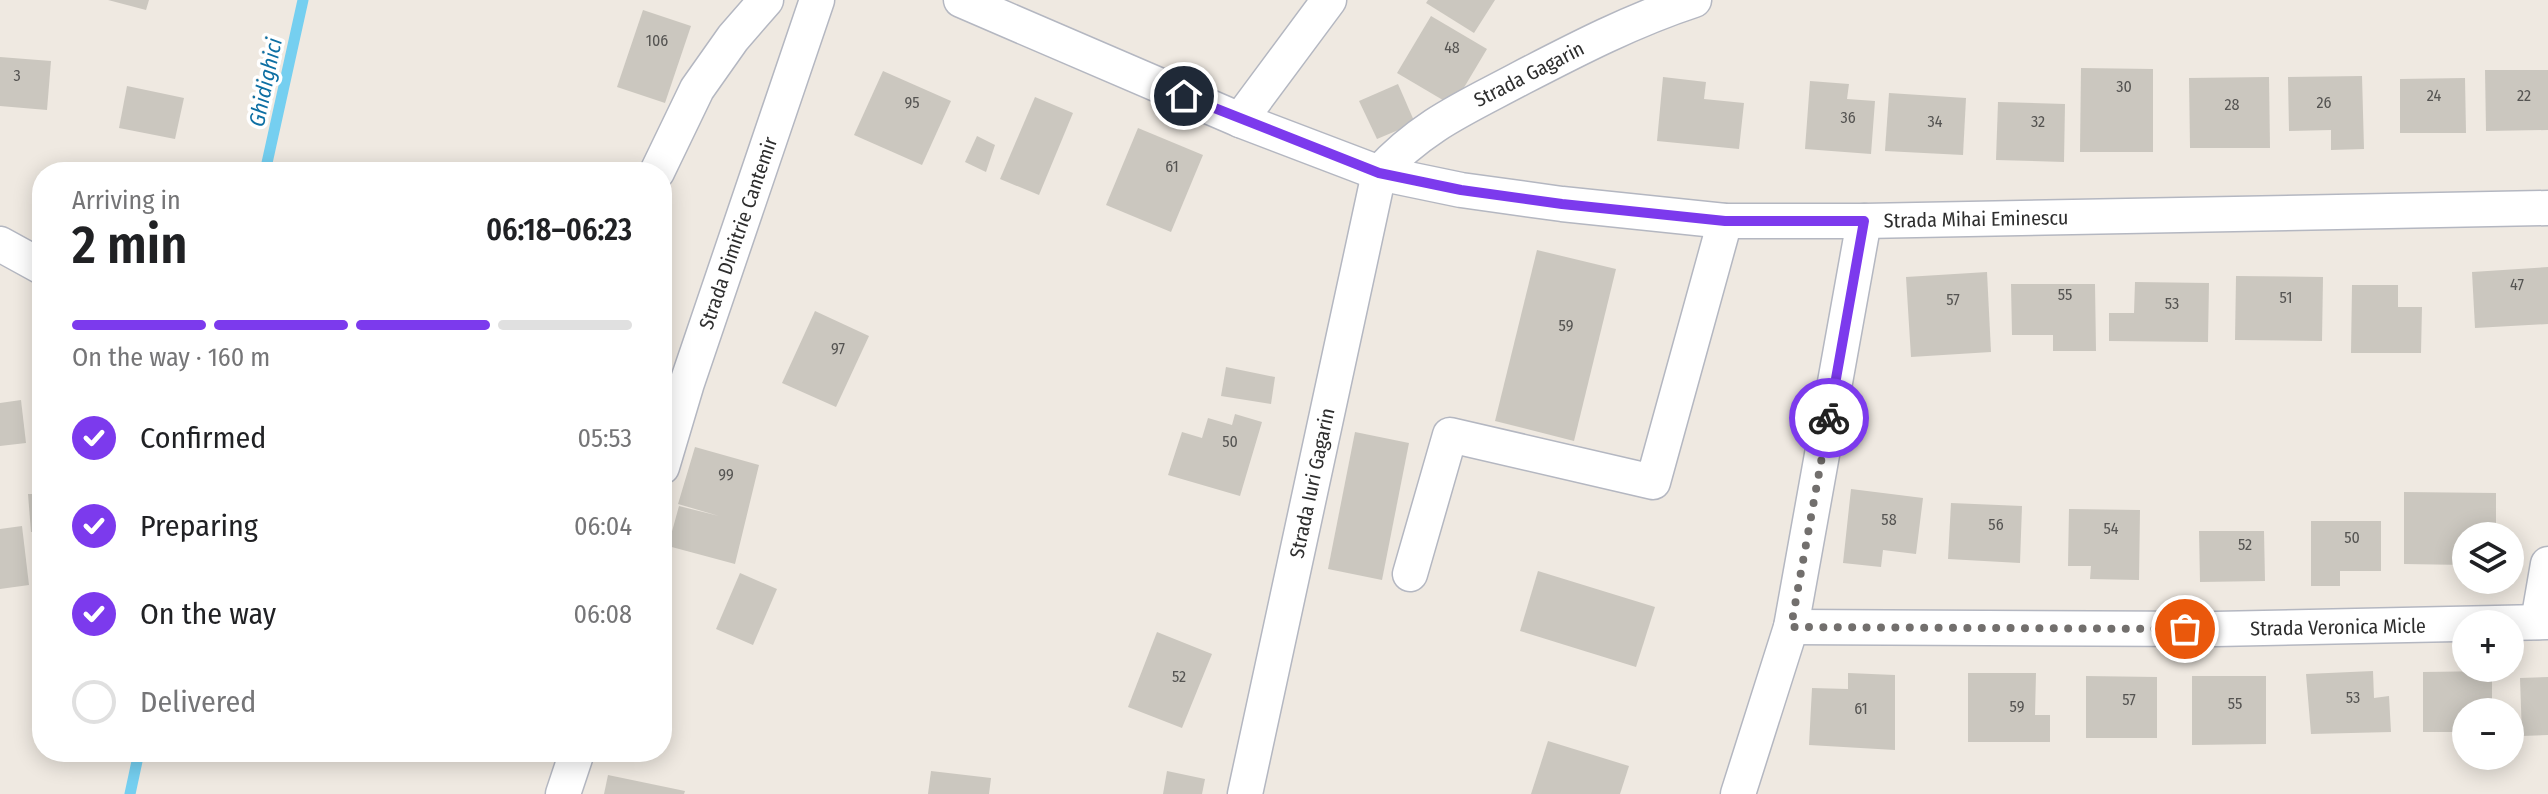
<!DOCTYPE html>
<html lang="en">
<head>
<meta charset="utf-8">
<style>
  :root { --surface:#fff; --page:#f6f6f6; --text:#202124; --muted:#757577; --line:#e0e0e0; --accent:#7c3aed }
  body { margin:0; font-family:"Fira Sans Condensed",sans-serif; background:var(--page); color:var(--text); height:100vh; display:flex; flex-direction:column; font-size:30px; white-space:nowrap }
  * { box-sizing:border-box; margin:0 }
  p { font-size:26px; color:var(--muted) }
  .icon { flex:none; width:44px; height:44px; fill:none; stroke:currentColor; stroke-width:2; stroke-linecap:round; stroke-linejoin:round }
  .map { position:relative; flex:1; overflow:hidden }
  .details { position:absolute; left:32px; top:162px; width:640px; height:600px; display:flex; flex-direction:column; background:var(--surface); border-radius:32px; box-shadow:0 4px 20px #0003 }
  .details>* { flex:none }
  .fabs { position:absolute; left:2452px; top:522px; display:grid; gap:16px }
  .fabs a { display:grid; place-items:center; width:72px; height:72px; border-radius:50%; background:var(--surface); box-shadow:0 4px 20px #0003; font-size:40px }
  .pin { position:absolute; display:grid; place-items:center; width:68px; height:68px; color:#fff; margin:-34px; border:4px solid #fff; border-radius:50%; box-shadow:0 2px 8px #0007 }
  .courier { position:absolute; display:grid; place-items:center; width:80px; height:80px; margin:-40px; border:6px solid #7c3aed; border-radius:50%; background:#fff; color:#222; box-shadow:0 2px 10px #0007 }
  .headline em { font-style:normal; font-weight:600 }
  .headline div { display:flex; flex-direction:column-reverse }
  .headline { display:flex; align-items:center; justify-content:space-between; height:136px; padding:0 40px }
  h1 { font-size:52px; font-weight:600; line-height:60px }
  .bar { display:grid; grid-template-columns:repeat(4,1fr); gap:12px 8px; align-content:center; height:96px; padding:0 40px }
  .bar i { height:10px; border-radius:6px; background:var(--line) }
  .bar .current { background:var(--accent) }
  .bar p { grid-column:span 4 }
  ol { padding:0 40px; list-style:none }
  li { display:flex; align-items:center; gap:24px; height:88px }
  li p { margin-inline-start:auto }
  li .icon { padding:8px; border-radius:50%; background:var(--accent); color:#fff; stroke-width:4 }
  li:last-child { color:var(--muted) }
  li i { width:44px; height:44px; border:4px solid var(--line); border-radius:50% }
  .map>svg:first-child { display:block }
  .lines { fill:none; stroke-linecap:round; stroke-linejoin:round }
  .stream { stroke:#75cff0; stroke-width:11 }
  .building { fill:#cbc7bf }
  .minor-casing { stroke:#b4b7c1; stroke-width:37 }
  .minor { stroke:#fff; stroke-width:34 }
  .done { stroke:#726f6d; stroke-width:8; stroke-dasharray:0 14.4 }
  .route { stroke:#7c3aed; stroke-width:10 }
  .labels { text-anchor:middle; stroke-width:7; stroke-linejoin:round; paint-order:stroke }
  .number-label { font-size:16px; fill:#555452 }
  .street-label { font-size:20px; fill:#2e2e2e; stroke:#fff }
  .water-label { font-size:22px; font-style:italic; fill:#0d6fa3; stroke:#fff }
</style>
</head>
<body>
<div class="map">
<svg width="2548" height="794" viewBox="0 0 2548 794">
  <rect width="100%" height="100%" fill="#efe9e1"/>
  <g class="lines">
    <g class="stream">
      <polyline points="265,172 303,0"/>
      <polyline points="130,794 139,752"/>
    </g>
  </g>
  <g class="building">
    <polygon points="108,0 149,0 146,10"/>
    <polygon points="1428,0 1495,0 1474,33 1426,3"/>
    <polygon points="643,10 691,26 665,103 617,87"/>
    <polygon points="1431,16 1487,49 1453,106 1397,73"/>
    <polygon points="0,57 51,61 47,110 0,106"/>
    <polygon points="2081,68 2153,69 2153,152 2080,152"/>
    <polygon points="2485,70 2548,70 2548,130 2486,131"/>
    <polygon points="883,71 951,101 922,165 854,135"/>
    <polygon points="2362,76 2364,149 2331,150 2331,130 2289,131 2288,77"/>
    <polygon points="1663,77 1706,82 1704,99 1744,103 1739,149 1657,141"/>
    <polygon points="2269,77 2270,148 2190,148 2189,78"/>
    <polygon points="2465,78 2466,133 2400,133 2400,79"/>
    <polygon points="1810,81 1849,84 1847,99 1875,101 1871,154 1805,149"/>
    <polygon points="1398,84 1415,123 1377,139 1359,101"/>
    <polygon points="127,86 184,98 175,139 119,128"/>
    <polygon points="1889,93 1966,98 1963,155 1885,151"/>
    <polygon points="1035,97 1073,113 1039,195 1000,179"/>
    <polygon points="1998,102 2065,104 2064,162 1996,160"/>
    <polygon points="1138,128 1203,155 1171,232 1106,205"/>
    <polygon points="977,136 995,145 986,172 965,162"/>
    <polygon points="1537,250 1616,269 1574,441 1495,421"/>
    <polygon points="2548,267 2548,324 2475,328 2472,272"/>
    <polygon points="1987,272 1991,352 1911,357 1906,277"/>
    <polygon points="2236,276 2323,277 2322,341 2235,340"/>
    <polygon points="2135,282 2209,283 2208,342 2109,341 2109,313 2134,313"/>
    <polygon points="2011,284 2095,284 2096,351 2053,351 2053,335 2012,335"/>
    <polygon points="2352,285 2398,285 2398,307 2422,307 2421,353 2351,353"/>
    <polygon points="815,311 869,336 836,407 782,383"/>
    <polygon points="1226,367 1275,377 1271,404 1221,396"/>
    <polygon points="21,400 26,443 0,446 0,403"/>
    <polygon points="1235,414 1262,422 1240,496 1168,475 1182,432 1202,438 1208,418 1232,425"/>
    <polygon points="1355,432 1409,443 1382,580 1328,569"/>
    <polygon points="695,447 759,465 735,564 668,546 679,506 719,516 678,504"/>
    <polygon points="1851,489 1923,498 1916,554 1883,550 1881,567 1843,563"/>
    <polygon points="2404,492 2496,493 2496,536 2466,536 2466,565 2404,564"/>
    <polygon points="28,494 42,494 42,531 31,532"/>
    <polygon points="1951,503 2022,506 2020,563 1948,559"/>
    <polygon points="2069,509 2140,510 2139,580 2090,579 2091,566 2068,566"/>
    <polygon points="2311,521 2381,521 2381,571 2340,571 2340,586 2311,586"/>
    <polygon points="22,526 29,585 0,589 0,529"/>
    <polygon points="2199,531 2264,531 2265,581 2200,582"/>
    <polygon points="1538,571 1655,607 1636,667 1520,631"/>
    <polygon points="740,573 777,589 753,645 716,629"/>
    <polygon points="1157,632 1212,654 1182,728 1128,707"/>
    <polygon points="2373,671 2374,698 2389,696 2391,732 2311,734 2306,674"/>
    <polygon points="2492,671 2492,712 2466,712 2466,732 2423,732 2423,672"/>
    <polygon points="1848,673 1895,675 1895,750 1809,745 1812,688 1848,689"/>
    <polygon points="1968,673 2036,673 2035,715 2050,715 2050,742 1968,742"/>
    <polygon points="2086,676 2157,677 2157,738 2086,738"/>
    <polygon points="2192,676 2266,676 2266,744 2192,745"/>
    <polygon points="2548,677 2548,735 2522,736 2520,678"/>
    <polygon points="1548,741 1629,766 1620,794 1531,794"/>
    <polygon points="931,771 991,778 989,794 928,794"/>
    <polygon points="1167,771 1205,779 1202,794 1163,794"/>
    <polygon points="608,775 685,791 684,794 604,794"/>
  </g>
  <g class="lines">
    <g class="minor-casing">
      <g id="minor">
        <polyline points="961,0 1240,120 1379,173 1461,190 1562,204 1725,221 1864,221 2548,208"/>
        <polyline points="1240,120 1329,0"/>
        <polyline points="657,172 697,89 733,38 766,0"/>
        <polyline points="0,244 42,267"/>
        <polyline points="662,467 687,383 817,0"/>
        <polyline points="1410,574 1450,435 1653,482 1725,221"/>
        <polyline points="2538,622 2548,564"/>
        <polyline points="1791,627 2215,629 2548,622"/>
        <polyline points="563,794 577,752"/>
        <path d="M1245 794 1379 173C1423 125 1465 108 1521 78 1577 49 1633 20 1694 0"/>
        <polyline points="1738,794 1791,627 1864,221"/>
      </g>
    </g>
    <use href="#minor" class="minor"/>
  </g>
  <g class="lines">
    <polyline class="done" points="1829,418 1791,627 2185,629"/>
    <polyline class="route" points="1184,96 1379,173 1461,190 1562,204 1725,221 1864,221 1829,418"/>
  </g>
  <g class="labels">
    <g class="number-label">
      <text x="657" y="46">106</text>
      <text x="1452" y="53">48</text>
      <text x="17" y="81">3</text>
      <text x="2124" y="92">30</text>
      <text x="2434" y="101">24</text>
      <text x="2524" y="101">22</text>
      <text x="912" y="108">95</text>
      <text x="2324" y="108">26</text>
      <text x="2232" y="110">28</text>
      <text x="1848" y="123">36</text>
      <text x="1935" y="127">34</text>
      <text x="2038" y="127">32</text>
      <text x="1172" y="172">61</text>
      <text x="2517" y="290">47</text>
      <text x="2065" y="300">55</text>
      <text x="2286" y="303">51</text>
      <text x="1953" y="305">57</text>
      <text x="2172" y="309">53</text>
      <text x="1566" y="331">59</text>
      <text x="838" y="354">97</text>
      <text x="1230" y="447">50</text>
      <text x="726" y="480">99</text>
      <text x="1889" y="525">58</text>
      <text x="1996" y="530">56</text>
      <text x="2111" y="534">54</text>
      <text x="2352" y="543">50</text>
      <text x="2245" y="550">52</text>
      <text x="1179" y="682">52</text>
      <text x="2353" y="703">53</text>
      <text x="2129" y="705">57</text>
      <text x="2235" y="709">55</text>
      <text x="2017" y="712">59</text>
      <text x="1861" y="714">61</text>
    </g>
    <g class="street-label">
      <text transform="translate(1529 74) rotate(-27)" y="7">Strada Gagarin</text>
      <text transform="translate(1976 219) rotate(-1)" y="7">Strada Mihai Eminescu</text>
      <text transform="translate(738 233) rotate(-71)" y="7">Strada Dimitrie Cantemir</text>
      <text transform="translate(1312 483) rotate(-78)" y="7">Strada Iuri Gagarin</text>
      <text transform="translate(2338 627) rotate(-1)" y="7">Strada Veronica Micle</text>
    </g>
    <g class="water-label">
      <text transform="translate(265 82) rotate(-78)" y="8">Ghidighici</text>
    </g>
  </g>
</svg>
<div class="fabs">
<a><svg class="icon" aria-label="layers" viewBox="0 0 24 24"><path d="M12 4l9 5-9 5-9-5zM3 14l9 5 9-5"/></svg></a>
<a>+</a>
<a>−</a>
</div>
<div class="pin" style="left:2185px;top:629px;background:#ea580c"><svg class="icon" aria-label="bag" viewBox="0 0 24 24"><path d="M5 8h14l-1 12H6zM9 8a3 3 0 0 1 6 0"/></svg></div>
<div class="pin" style="left:1184px;top:96px;background:#1f2937"><svg class="icon" aria-label="home" viewBox="0 0 24 24"><path d="M3 11l9-7 9 7M6 9v11h12V9"/></svg></div>
<div class="courier" style="left:1829px;top:418px"><svg class="icon" aria-label="bike" viewBox="0 0 24 24"><circle cx="6" cy="16" r="4"/><circle cx="18" cy="16" r="4"/><path d="M6 16l4-8h5l3 8M10 8l3 8H6M13 5h3"/></svg></div>
<section class="details">
<div class="headline"><div><h1>2 min</h1><p>Arriving in</p></div><em>06:18–06:23</em></div>
<div class="bar"><i class="current"></i><i class="current"></i><i class="current"></i><i></i><p>On the way · 160 m</p></div>
<ol>
<li><svg class="icon" aria-label="check" viewBox="0 0 24 24"><path d="M5 12l5 5 9-10"/></svg>Confirmed<p>05:53</p></li>
<li><svg class="icon" aria-label="check" viewBox="0 0 24 24"><path d="M5 12l5 5 9-10"/></svg>Preparing<p>06:04</p></li>
<li><svg class="icon" aria-label="check" viewBox="0 0 24 24"><path d="M5 12l5 5 9-10"/></svg>On the way<p>06:08</p></li>
<li><i></i>Delivered</li>
</ol>
</section>
</div>
</body>
</html>
